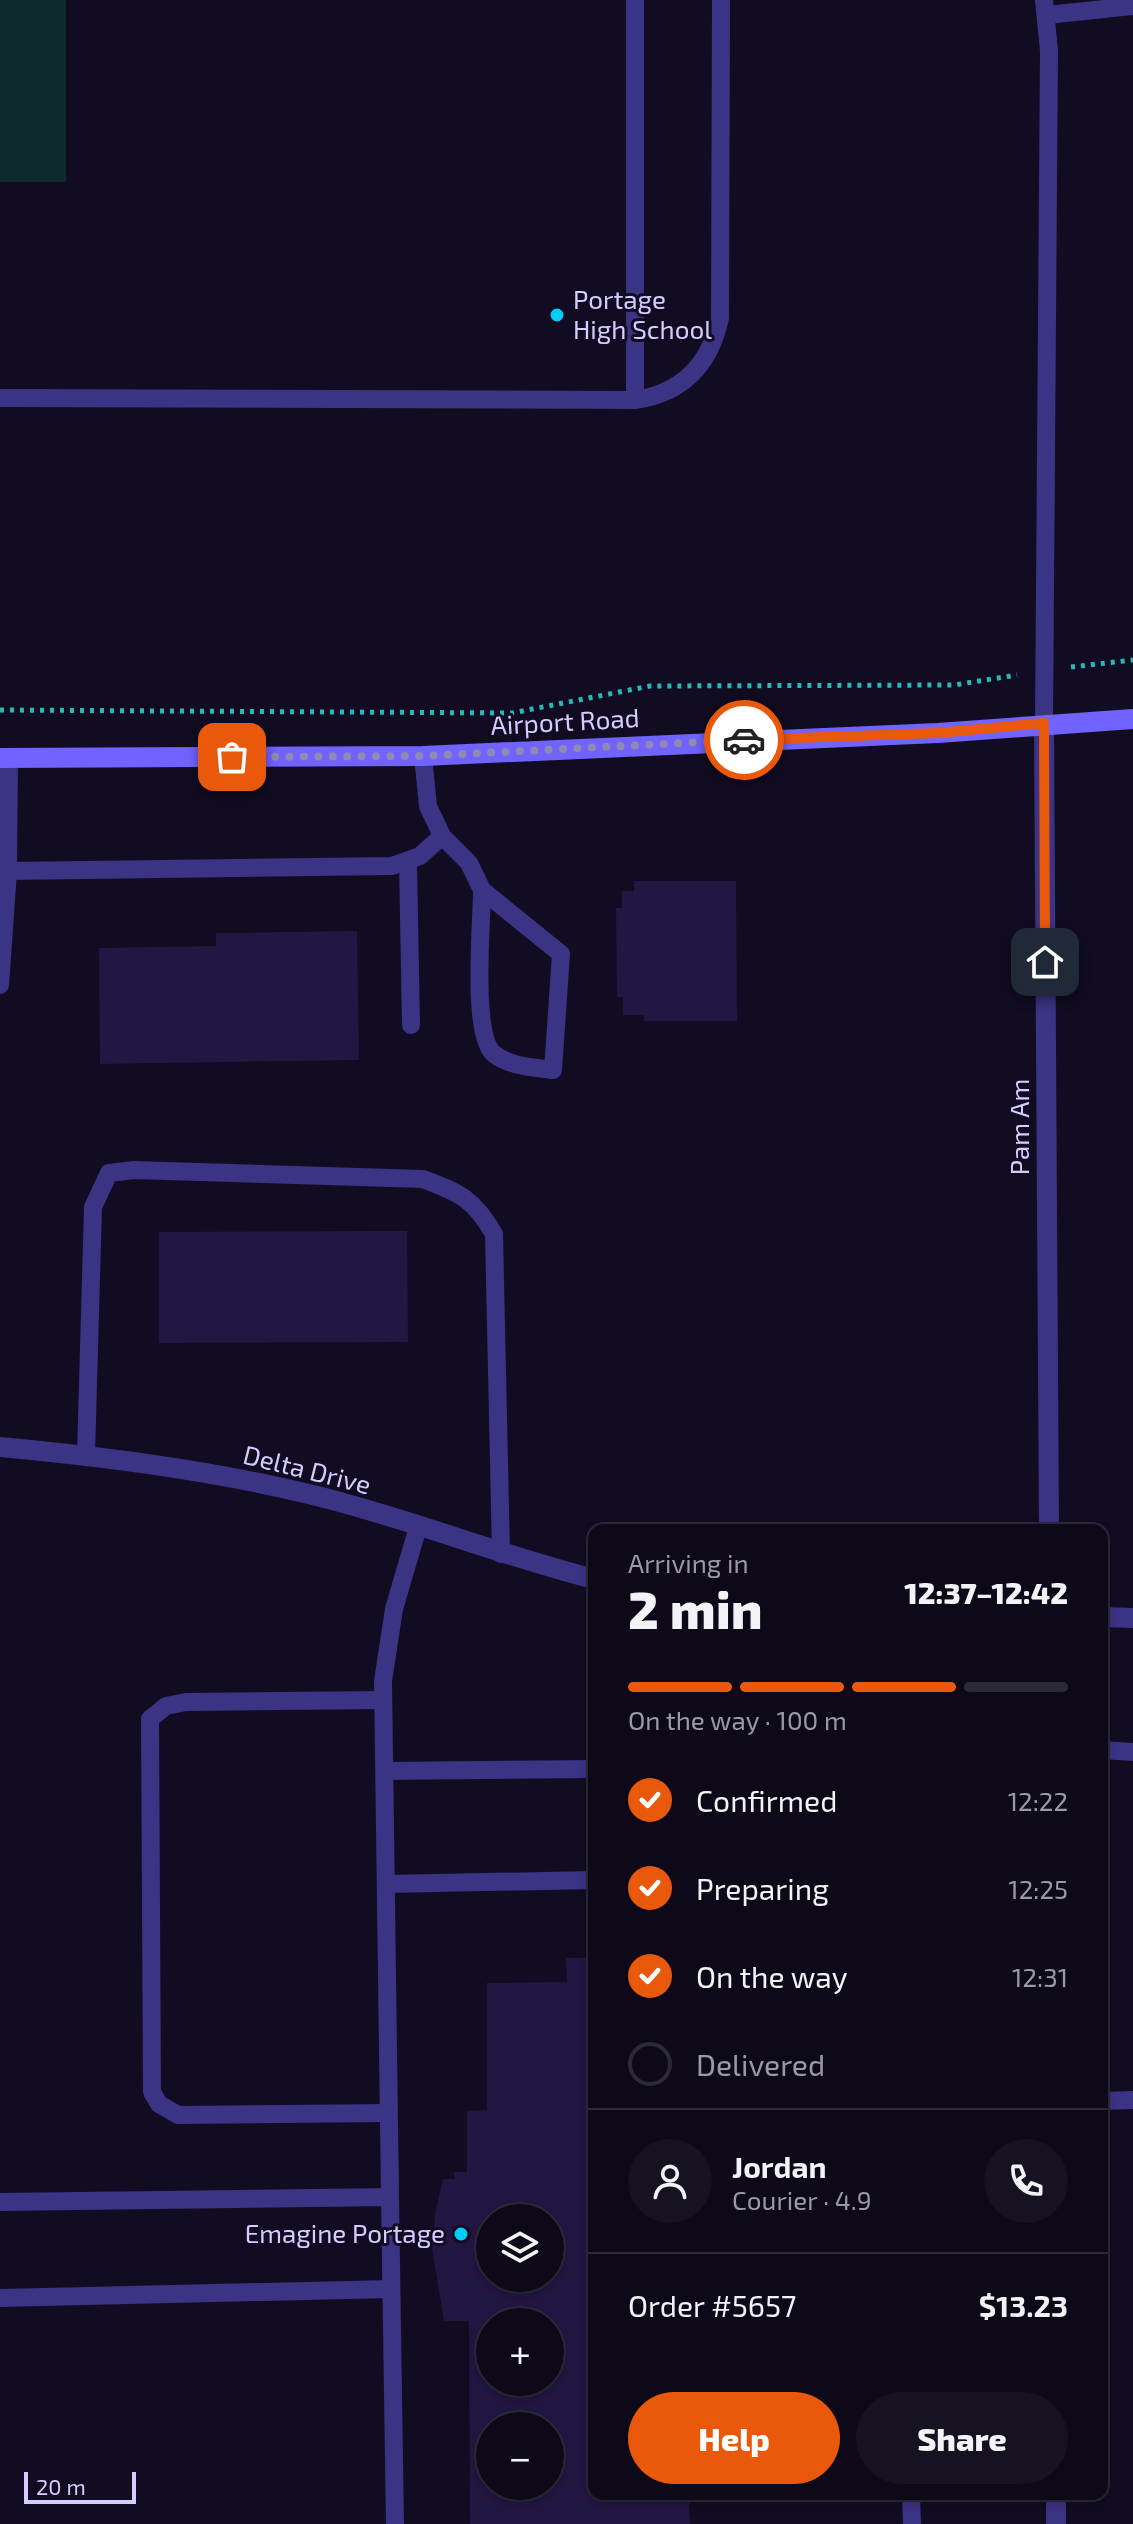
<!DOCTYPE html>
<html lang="en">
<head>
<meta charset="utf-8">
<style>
  :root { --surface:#0d0919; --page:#161222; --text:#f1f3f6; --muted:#9a9aa2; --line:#2d2a38; --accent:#ea580c }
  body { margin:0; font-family:"Exo 2",sans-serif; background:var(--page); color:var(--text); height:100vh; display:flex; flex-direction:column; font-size:30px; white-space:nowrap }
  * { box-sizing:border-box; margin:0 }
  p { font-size:26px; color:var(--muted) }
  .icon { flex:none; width:44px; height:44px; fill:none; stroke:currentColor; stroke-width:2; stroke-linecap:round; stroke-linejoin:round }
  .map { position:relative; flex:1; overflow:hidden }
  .drawer { position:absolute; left:588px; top:1524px; width:520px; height:976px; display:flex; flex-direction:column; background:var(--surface); border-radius:16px; box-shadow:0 4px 12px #0003,0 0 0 2px var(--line) }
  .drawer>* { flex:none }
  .fabs { position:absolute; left:476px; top:2204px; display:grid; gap:16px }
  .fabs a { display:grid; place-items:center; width:88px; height:88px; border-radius:50%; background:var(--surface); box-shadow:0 4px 12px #0003,0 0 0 2px var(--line); font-size:40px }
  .scale { position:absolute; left:24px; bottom:20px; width:112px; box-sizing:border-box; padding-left:8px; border:4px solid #d5ccff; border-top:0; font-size:22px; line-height:28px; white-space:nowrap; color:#d5ccff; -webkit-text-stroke:6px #110c21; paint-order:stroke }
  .pin { position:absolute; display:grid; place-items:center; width:68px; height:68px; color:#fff; margin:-34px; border-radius:16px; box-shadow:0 4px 12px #0006 }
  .courier { position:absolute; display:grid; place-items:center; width:80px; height:80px; margin:-40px; border:6px solid #ea580c; border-radius:50%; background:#fff; color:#222; box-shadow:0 2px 10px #0007 }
  .headline em { font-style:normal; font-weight:800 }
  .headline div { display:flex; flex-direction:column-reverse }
  .headline { display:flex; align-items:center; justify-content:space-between; height:136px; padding:0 40px }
  h1 { font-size:52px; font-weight:800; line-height:60px }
  .bar { display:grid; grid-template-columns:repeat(4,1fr); gap:12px 8px; align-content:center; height:96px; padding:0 40px }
  .bar i { height:10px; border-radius:6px; background:var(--line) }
  .bar .on { background:var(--accent) }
  .bar p { grid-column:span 4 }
  .line { display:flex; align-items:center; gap:20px; padding:0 40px; border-top:2px solid var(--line) }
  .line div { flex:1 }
  .round { display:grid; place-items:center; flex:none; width:84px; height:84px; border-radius:42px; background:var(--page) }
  ol { padding:0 40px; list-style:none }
  li { display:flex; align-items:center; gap:24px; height:88px }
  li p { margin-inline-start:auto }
  li .icon { padding:8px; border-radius:50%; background:var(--accent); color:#fff; stroke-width:4 }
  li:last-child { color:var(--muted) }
  li i { width:44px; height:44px; border:4px solid var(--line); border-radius:50% }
  .cta { display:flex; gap:16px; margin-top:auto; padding:16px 40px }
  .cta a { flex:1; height:92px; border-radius:48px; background:var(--accent); color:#fff; font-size:32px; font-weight:800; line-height:92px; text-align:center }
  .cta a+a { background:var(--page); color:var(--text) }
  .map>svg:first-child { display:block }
  .green { fill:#0e2b2c }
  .building { fill:#221643; fill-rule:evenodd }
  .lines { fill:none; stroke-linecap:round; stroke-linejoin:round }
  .path { stroke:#26b9b9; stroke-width:5; stroke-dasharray:4 6; stroke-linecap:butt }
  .lane { stroke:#3b3384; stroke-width:18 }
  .street { stroke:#3b3384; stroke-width:20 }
  .secondary { stroke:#7163ff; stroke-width:20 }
  .done { stroke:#9089b1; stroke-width:8; stroke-dasharray:0 14.4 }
  .route { stroke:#ea580c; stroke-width:10 }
  .poi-dot { fill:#00cef7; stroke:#110c21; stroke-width:3 }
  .labels { text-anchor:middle; stroke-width:6; stroke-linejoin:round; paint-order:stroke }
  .poi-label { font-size:26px; fill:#d5ccff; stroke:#110c21; text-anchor:start }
  .street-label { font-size:26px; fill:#d5ccff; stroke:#110c21 }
</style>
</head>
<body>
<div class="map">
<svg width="1133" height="2524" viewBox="0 0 1133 2524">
  <rect width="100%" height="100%" fill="#110c21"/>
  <rect class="green" x="0" y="0" width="66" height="182"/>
  <g class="building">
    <polygon points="634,881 736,881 737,1021 644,1021 644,1015 623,1015 623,997 617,997 616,908 622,908 622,891 634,891"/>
    <polygon points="357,931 359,1060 100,1064 99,948 216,946 216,933"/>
    <polygon points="407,1231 408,1342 159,1343 159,1232"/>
    <path d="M566 1958H594V2494H768V2500H689L690 2524H470L469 2321H444L432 2249 435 2214 443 2179H455L454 2172H467V2111L487 2110V1983L567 1982ZM490 2218H550V2278H490ZM490 2322H550V2382H490ZM490 2426H550V2486H490Z"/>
  </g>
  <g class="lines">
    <g class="path">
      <polyline points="1071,667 1133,660"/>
      <polyline points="0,710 512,713 650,686 954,685 1017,675"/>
    </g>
    <g class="lane">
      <polyline points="635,0 635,400"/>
      <polyline points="1047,15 1133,6"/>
      <path d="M0 398 635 400C683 393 710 364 720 318L721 0"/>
      <polyline points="1044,723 1049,51 1044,0"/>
      <path d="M423 756 428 806 442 836 469 863 482 890 561 954 553 1070C533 1067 511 1067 494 1054 471 1035 482 922 482 890"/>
      <polyline points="408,862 411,1025"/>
      <polyline points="8,871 392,866 420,856 442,836"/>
      <polyline points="0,985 8,871 9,758"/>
      <path d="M86 1455 93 1207 109 1173 134 1170 423 1179C460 1193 474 1199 494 1234L501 1554"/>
      <polyline points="383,1700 186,1702 166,1706 150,1719 152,2092 159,2104 178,2115 388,2113"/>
      <polyline points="1102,1750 1133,1752"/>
      <polyline points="385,1771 594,1769"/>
      <polyline points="386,1884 594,1880"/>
      <polyline points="1102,2101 1133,2100"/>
      <polyline points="390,2197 383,1681 394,1609 418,1527"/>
      <polyline points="0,2202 390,2197 395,2524"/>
      <polyline points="0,2298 391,2289"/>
      <polyline points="911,2494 912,2524"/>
    </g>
    <g class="street">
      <polyline points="1044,723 1049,1530"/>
      <path d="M0 1447C105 1457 210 1470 313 1495 408 1518 499 1555 594 1579"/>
      <polyline points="1102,1617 1133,1618"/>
      <polyline points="1056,2494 1056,2524"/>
    </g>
    <polyline class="secondary" points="0,758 423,756 938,733 1133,719"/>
  </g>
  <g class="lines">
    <polyline class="done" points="232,757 423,756 744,740"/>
    <polyline class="route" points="744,740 938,733 1044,723 1045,962"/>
  </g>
  <g class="poi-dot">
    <circle cx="557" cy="315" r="8"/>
    <circle cx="461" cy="2234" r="8"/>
  </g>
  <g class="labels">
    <g class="poi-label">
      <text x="573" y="309">Portage<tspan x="573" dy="30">High School</tspan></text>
      <text x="445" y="2243" text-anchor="end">Emagine Portage</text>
    </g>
    <g class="street-label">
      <text transform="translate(565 722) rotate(-3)" y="9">Airport Road</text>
      <text transform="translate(1020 1127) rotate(-90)" y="9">Pam Am</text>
      <text transform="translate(307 1470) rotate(14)" y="9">Delta Drive</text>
    </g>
  </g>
</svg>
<div class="fabs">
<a><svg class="icon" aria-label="layers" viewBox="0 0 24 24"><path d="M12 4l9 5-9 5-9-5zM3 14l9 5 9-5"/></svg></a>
<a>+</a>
<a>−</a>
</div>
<div class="scale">20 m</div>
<div class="pin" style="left:232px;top:757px;background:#ea580c"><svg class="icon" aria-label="bag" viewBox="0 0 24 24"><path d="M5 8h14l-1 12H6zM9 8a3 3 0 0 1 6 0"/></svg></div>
<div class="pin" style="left:1045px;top:962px;background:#1f2937"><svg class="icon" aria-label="home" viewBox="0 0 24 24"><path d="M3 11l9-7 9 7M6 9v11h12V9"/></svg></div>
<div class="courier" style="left:744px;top:740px"><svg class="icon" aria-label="car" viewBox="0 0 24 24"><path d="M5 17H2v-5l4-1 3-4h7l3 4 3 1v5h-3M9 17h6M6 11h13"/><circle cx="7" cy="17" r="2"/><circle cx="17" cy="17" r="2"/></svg></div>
<section class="drawer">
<div class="headline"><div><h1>2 min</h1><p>Arriving in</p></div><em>12:37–12:42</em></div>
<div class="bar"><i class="on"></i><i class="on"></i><i class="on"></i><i></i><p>On the way · 100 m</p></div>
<ol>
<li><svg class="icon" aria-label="check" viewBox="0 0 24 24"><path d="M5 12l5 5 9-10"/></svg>Confirmed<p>12:22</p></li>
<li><svg class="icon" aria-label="check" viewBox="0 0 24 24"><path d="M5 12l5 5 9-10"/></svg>Preparing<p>12:25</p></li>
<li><svg class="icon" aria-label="check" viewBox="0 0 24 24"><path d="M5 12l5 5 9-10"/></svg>On the way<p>12:31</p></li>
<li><i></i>Delivered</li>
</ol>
<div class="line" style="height:144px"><a class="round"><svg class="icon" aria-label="person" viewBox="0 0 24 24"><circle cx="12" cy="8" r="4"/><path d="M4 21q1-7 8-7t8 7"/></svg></a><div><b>Jordan</b><p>Courier · 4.9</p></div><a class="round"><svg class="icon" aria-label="phone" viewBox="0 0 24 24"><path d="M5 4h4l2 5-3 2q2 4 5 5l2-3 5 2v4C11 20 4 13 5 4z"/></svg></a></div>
<div class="line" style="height:104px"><div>Order #5657</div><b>$13.23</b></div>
<div class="cta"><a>Help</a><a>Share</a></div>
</section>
</div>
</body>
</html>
